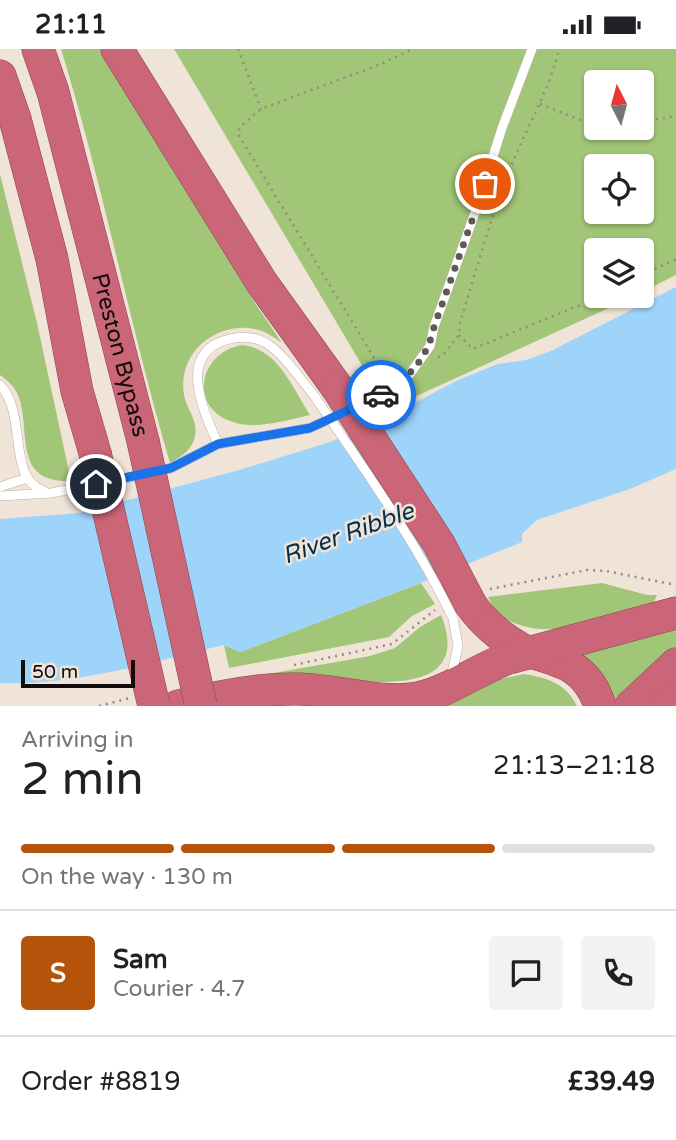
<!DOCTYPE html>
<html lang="en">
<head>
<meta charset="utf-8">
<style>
  :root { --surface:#fff; --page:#f2f2f2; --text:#202124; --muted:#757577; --line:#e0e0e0; --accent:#b45309 }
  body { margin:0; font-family:"Varela Round",sans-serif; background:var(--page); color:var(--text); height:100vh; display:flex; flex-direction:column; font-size:26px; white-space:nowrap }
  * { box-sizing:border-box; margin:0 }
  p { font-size:23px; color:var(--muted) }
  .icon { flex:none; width:38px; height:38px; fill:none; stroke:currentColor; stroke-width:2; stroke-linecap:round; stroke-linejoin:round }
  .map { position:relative; height:657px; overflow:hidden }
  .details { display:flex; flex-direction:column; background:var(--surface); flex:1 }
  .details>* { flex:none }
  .needle { width:46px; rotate:354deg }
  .tools { position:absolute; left:584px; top:21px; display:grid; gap:14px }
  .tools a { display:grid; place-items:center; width:70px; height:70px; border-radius:7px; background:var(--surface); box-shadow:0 2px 5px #0004; font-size:35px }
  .scale { position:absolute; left:21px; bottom:18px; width:114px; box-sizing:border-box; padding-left:7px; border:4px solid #120d0a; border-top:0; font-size:19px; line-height:24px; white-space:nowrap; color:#120d0a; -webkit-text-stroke:5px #f0e3d8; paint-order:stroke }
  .pin { position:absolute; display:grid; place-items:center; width:60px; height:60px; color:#fff; margin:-30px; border:4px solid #fff; border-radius:50%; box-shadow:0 2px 7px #0007 }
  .courier { position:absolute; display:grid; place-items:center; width:70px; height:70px; margin:-35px; border:5px solid #1a73e8; border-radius:50%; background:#fff; color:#222; box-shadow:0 2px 9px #0007 }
  .summary em { font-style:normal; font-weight:600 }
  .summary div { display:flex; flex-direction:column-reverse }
  .summary { display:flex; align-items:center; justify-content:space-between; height:119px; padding:0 21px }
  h1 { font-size:46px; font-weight:600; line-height:52px }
  .bar { display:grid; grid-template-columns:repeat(4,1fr); gap:10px 7px; align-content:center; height:84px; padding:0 21px }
  .bar i { height:9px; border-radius:5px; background:var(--line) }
  .bar .on { background:var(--accent) }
  .bar p { grid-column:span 4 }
  .line { display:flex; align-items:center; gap:18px; padding:0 21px; border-top:2px solid var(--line) }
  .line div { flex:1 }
  .round { display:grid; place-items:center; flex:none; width:74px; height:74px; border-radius:7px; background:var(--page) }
  .status { display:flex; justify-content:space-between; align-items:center; height:49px; padding:0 35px; background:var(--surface); direction:ltr }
  .status svg { height:19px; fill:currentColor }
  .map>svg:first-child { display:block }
  .green { fill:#a2c677; fill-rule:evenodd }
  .water { fill:#9fd4fa }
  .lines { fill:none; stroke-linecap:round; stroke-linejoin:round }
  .lane-casing { stroke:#bbaea4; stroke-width:10 }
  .highway-casing { stroke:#8a4652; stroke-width:33 }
  .path { stroke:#958b83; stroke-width:2.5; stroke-dasharray:2 5; stroke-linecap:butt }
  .lane { stroke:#fff; stroke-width:9 }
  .highway { stroke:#cb6578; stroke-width:32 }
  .lane-bridge-casing { stroke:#bbaea4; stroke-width:10; stroke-linecap:butt }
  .highway-bridge-casing { stroke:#8a4652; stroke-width:33; stroke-linecap:butt }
  .lane-bridge { stroke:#fff; stroke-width:9 }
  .highway-bridge { stroke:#cb6578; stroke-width:32 }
  .done { stroke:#605852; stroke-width:7; stroke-dasharray:0 12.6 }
  .route { stroke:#1a73e8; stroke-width:9 }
  .labels { text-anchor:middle; stroke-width:5; stroke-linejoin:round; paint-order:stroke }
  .street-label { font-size:23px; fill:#120d0a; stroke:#f0e3d8 }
  .water-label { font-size:24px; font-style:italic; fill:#053049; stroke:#f0e3d8 }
</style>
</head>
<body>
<div class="status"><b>21:11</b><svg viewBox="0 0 49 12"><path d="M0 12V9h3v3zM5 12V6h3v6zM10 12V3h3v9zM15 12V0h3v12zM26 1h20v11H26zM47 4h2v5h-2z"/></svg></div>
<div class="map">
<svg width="676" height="657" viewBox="0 0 676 657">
  <rect width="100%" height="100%" fill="#f0e3d8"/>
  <g class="green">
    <path d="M61 0H100L255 254 282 294C265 281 249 275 227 281 198 289 179 315 184 346 187 361 198 371 195 387 192 401 182 407 170 414 130 277 103 136 61 0Z"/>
    <path d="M174 0H676V226L642 243V201H597V247H635L388 360ZM597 33H642V79H597ZM597 117H642V163H597Z"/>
    <path d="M0 125 37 274 71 432C11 434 32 382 18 346 14 337 8 332 0 326Z"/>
    <path d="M242 296C278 300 292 338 310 366 286 371 254 382 230 372 188 356 200 303 242 296Z"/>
    <polygon points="421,534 435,555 412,567 389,588 229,619 224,596 240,603"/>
    <path d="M602 534 647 546H657L653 555C608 568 544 598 500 566 495 562 491 554 488 548Z"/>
    <path d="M441 566C477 656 354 630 305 628 280 627 254 630 229 632L370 607 395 599 420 578Z"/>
    <polygon points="676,574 676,603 616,657 613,657 572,603"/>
    <path d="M524 625C548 629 565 634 577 657H447L496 631Z"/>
  </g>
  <path class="water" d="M676 238V420L630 440 537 471 522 485V493L403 541 240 603 224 596C151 613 75 637 0 634V470L80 464 239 421 330 393 381 372 456 332 498 315 526 311 551 302Z"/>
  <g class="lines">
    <g class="lane-casing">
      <g id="lane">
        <path d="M0 336C28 365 6 429 44 442"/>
        <path d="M218 395C204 363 175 303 229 290 241 287 255 288 266 294 284 305 299 329 313 345"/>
        <polyline points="0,438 27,429"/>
        <polyline points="0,447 51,444 118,431 171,419 218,395 310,379 370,352 409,326 430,297 434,278 477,158 502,79 532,0"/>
        <polyline points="451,629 458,597 453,569"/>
      </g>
    </g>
    <g class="highway-casing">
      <g id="highway">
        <path id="s1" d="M38 0 53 43 143 392"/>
        <polyline points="117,0 262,234 336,337"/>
        <polyline points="0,27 15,70 52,210 77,342 95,404"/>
        <path d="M471 556C486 577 504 591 527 603"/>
        <path d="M530 603C565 613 588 619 600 657"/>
        <path d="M178 657C218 648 258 639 299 640 337 641 374 654 411 650 443 647 477 620 509 609L676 564"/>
        <polyline points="631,657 676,615"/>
        <polyline points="665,657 676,647"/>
      </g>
    </g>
    <g class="path">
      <polyline points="238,0 261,60"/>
      <polyline points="540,55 593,76 597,75"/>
      <polyline points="642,72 676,67"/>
      <polyline points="642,226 676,210"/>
      <polyline points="459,286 473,300 590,252 597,247"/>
      <path d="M438 308 442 307 459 286 460 274C477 219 492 162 514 110 529 74 550 39 559 0"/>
      <polyline points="385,327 238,85 240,78 261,60 381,15 412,0"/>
      <polyline points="490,540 587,521 606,522 676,536"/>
      <polyline points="294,616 392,595 435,561"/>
      <polyline points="99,657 130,649"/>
    </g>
    <use href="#lane" class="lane"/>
    <use href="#highway" class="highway"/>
    <g class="lane-bridge-casing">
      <path id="lane-bridge" d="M313 345C363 418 414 489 453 569"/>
    </g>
    <g class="highway-bridge-casing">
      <g id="highway-bridge">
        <polyline points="336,337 439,495 471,556"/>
        <polyline points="143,392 201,657"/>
        <polyline points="95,404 154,657"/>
      </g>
    </g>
    <use href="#lane-bridge" class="lane-bridge"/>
    <use href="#highway-bridge" class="highway-bridge"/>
  </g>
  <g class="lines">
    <path class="done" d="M381 346C409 329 427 310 434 278L485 135"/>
    <polyline class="route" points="96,435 171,419 218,395 310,379 381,346"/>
  </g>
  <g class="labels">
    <g class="street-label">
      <text dy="8" stroke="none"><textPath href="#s1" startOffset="317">Preston Bypass</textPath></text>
    </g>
    <g class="water-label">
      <text transform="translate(348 484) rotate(-20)" y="8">River Ribble</text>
    </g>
  </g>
</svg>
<div class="tools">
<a><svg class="needle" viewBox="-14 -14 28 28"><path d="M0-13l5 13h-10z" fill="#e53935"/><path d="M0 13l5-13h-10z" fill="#757577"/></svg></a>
<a><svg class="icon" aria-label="locate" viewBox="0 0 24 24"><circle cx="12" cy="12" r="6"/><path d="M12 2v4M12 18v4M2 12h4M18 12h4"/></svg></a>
<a><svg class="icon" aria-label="layers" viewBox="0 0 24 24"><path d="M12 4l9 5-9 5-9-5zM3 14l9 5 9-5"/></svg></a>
</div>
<div class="scale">50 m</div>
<div class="pin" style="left:485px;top:135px;background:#ea580c"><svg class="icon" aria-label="bag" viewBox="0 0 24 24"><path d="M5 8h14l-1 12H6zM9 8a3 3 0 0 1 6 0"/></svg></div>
<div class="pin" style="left:96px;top:435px;background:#1f2937"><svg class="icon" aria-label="home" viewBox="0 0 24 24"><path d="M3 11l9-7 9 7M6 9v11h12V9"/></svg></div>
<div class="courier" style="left:381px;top:346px"><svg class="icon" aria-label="car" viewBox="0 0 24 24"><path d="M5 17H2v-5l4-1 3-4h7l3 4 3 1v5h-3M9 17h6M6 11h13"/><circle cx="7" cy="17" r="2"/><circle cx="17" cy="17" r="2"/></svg></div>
</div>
<section class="details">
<div class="summary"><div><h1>2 min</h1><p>Arriving in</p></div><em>21:13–21:18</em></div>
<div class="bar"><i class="on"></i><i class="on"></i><i class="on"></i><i></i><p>On the way · 130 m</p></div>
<div class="line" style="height:126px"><b class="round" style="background:var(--accent);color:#fff">S</b><div><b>Sam</b><p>Courier · 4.7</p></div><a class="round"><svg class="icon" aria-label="chat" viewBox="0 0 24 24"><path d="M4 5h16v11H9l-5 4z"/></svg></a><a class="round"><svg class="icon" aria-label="phone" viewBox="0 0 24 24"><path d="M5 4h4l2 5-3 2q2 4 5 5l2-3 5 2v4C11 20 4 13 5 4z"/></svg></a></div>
<div class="line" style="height:91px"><div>Order #8819</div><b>£39.49</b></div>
</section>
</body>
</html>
